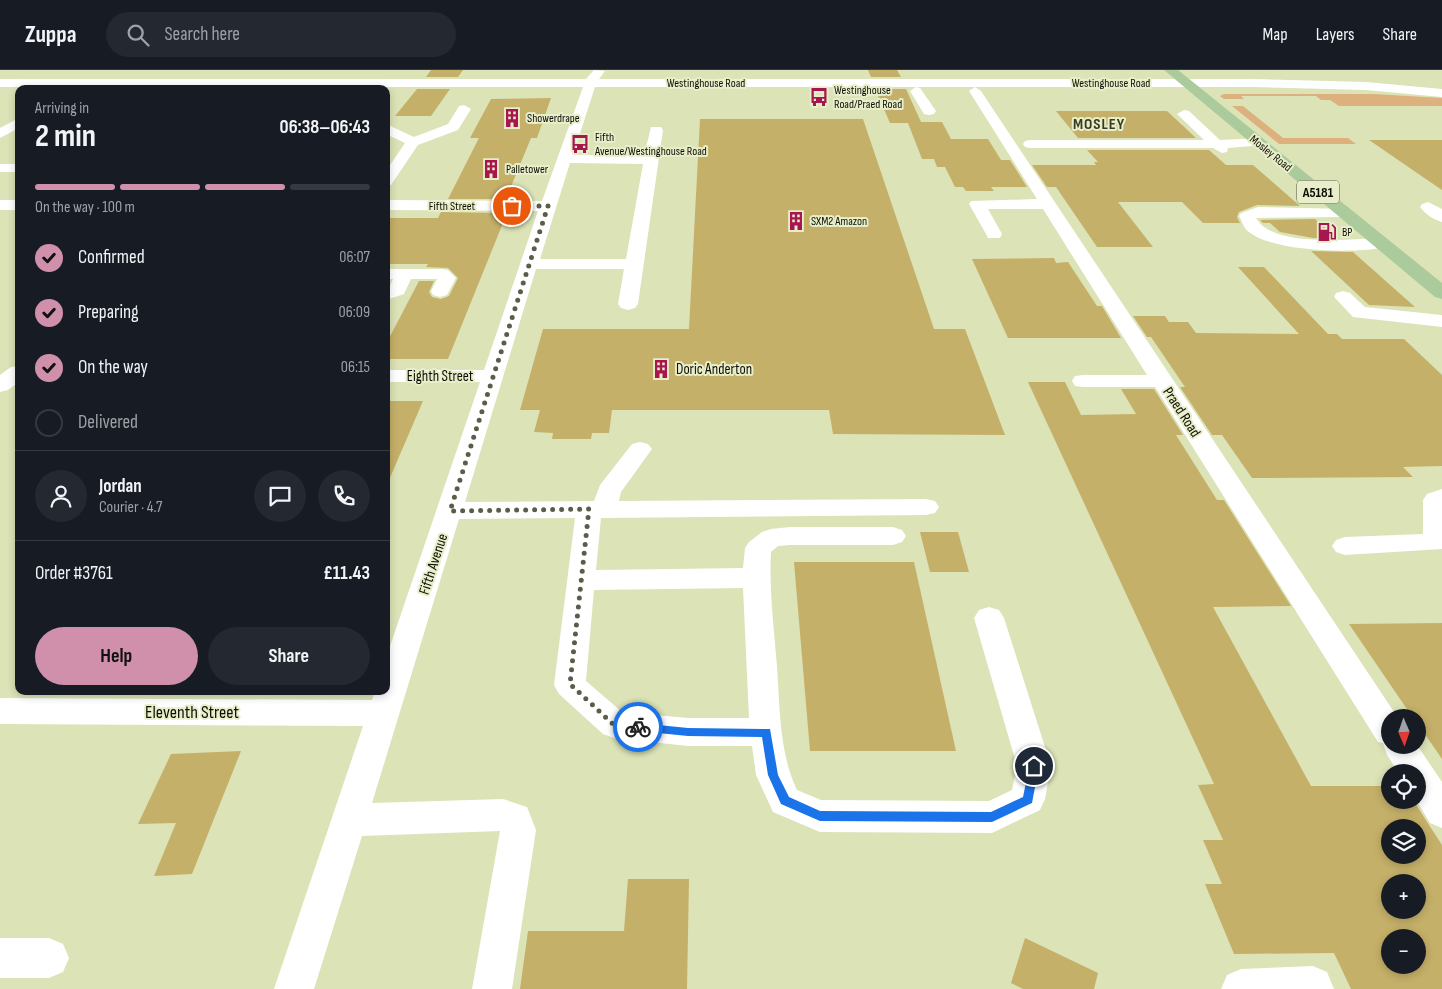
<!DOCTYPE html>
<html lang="en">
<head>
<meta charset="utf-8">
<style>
  :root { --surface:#171b24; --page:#242831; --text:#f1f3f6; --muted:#9ea1a6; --line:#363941; --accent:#d090ab }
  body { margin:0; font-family:"Sofia Sans Condensed",sans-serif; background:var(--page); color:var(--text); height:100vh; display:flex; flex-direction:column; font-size:19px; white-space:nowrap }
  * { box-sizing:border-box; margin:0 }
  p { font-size:16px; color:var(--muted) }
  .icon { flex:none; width:28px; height:28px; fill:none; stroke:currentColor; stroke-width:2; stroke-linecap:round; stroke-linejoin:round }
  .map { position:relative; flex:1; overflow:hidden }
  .side { position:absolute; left:15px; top:15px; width:375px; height:610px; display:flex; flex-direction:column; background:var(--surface); border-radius:10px; box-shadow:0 2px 8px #0003 }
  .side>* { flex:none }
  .needle { width:32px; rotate:178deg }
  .controls { position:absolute; left:1381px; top:639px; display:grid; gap:10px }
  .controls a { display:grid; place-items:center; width:45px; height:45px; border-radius:50%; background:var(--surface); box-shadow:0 2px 8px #0003; font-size:25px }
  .pin { position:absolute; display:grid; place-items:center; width:42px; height:42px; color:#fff; margin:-21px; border:2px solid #fff; border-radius:50%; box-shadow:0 1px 5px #0007 }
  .courier { position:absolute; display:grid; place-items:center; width:50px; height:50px; margin:-25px; border:4px solid #1a73e8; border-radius:50%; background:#fff; color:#222; box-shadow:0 1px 6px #0007 }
  .headline em { font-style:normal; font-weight:700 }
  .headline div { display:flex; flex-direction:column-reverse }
  .headline { display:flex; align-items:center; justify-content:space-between; height:85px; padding:0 20px }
  h1 { font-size:32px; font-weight:700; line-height:38px }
  .bar { display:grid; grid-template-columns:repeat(4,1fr); gap:8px 5px; align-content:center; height:60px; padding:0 20px }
  .bar i { height:6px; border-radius:4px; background:var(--line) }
  .bar .current { background:var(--accent) }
  .bar p { grid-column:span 4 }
  .line { display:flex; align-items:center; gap:12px; padding:0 20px; border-top:1px solid var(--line) }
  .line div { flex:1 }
  .round { display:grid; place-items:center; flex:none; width:52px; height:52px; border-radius:26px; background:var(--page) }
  ol { padding:0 20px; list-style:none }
  li { display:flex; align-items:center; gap:15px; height:55px }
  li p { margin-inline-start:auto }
  li .icon { padding:5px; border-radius:50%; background:var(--accent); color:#111; stroke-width:4 }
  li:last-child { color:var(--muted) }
  li i { width:28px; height:28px; border:2px solid var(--line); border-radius:50% }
  .cta { display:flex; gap:10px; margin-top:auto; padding:10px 20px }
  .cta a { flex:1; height:58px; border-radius:30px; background:var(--accent); color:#111; font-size:20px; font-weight:700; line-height:58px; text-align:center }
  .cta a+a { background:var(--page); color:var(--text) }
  header { display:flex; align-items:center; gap:30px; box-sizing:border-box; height:70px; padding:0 25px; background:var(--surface); border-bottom:1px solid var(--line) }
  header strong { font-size:24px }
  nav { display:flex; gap:28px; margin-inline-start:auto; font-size:18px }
  .search { width:350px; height:45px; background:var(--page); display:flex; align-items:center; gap:12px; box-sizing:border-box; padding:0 18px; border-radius:28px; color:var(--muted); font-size:19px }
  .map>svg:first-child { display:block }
  .built { fill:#dce3b7; fill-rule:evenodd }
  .green { fill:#ddb17d }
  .building { fill:#c5b069; fill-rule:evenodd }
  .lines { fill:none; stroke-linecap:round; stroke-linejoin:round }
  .minor { fill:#fff; fill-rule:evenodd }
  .major { fill:#accb9d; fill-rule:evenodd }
  .route { fill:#1a73e8 }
  .done { stroke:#5b5d49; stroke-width:5; stroke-dasharray:0 9 }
  .labels { text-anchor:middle; stroke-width:4; stroke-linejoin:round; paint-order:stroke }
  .far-street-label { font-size:12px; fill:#0e0f04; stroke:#e9eeca }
  .far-poi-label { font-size:12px; fill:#0e0f04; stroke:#e9eeca; text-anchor:start }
  .shield { fill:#e9eeca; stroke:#50523f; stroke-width:1 }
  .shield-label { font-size:14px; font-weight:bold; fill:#0e0f04 }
  .poi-label { font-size:15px; fill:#0e0f04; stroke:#e9eeca; text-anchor:start }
  .street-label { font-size:15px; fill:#0e0f04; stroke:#e9eeca }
  .far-district-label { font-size:16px; font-weight:bold; letter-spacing:1px; fill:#383b1d; stroke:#e9eeca }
  .near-street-label { font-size:18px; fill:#0e0f04; stroke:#e9eeca }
</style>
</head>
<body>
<header>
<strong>Zuppa</strong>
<div class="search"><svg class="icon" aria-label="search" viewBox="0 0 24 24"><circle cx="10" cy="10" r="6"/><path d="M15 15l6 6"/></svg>Search here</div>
<nav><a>Map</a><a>Layers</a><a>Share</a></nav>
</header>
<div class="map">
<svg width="1442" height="919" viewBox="0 0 1442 919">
  <rect width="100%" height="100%" fill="#e9eeca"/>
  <path class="built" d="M0 0H1442V919H0ZM19 19H386V621H19ZM1390 648H1418V675H1390ZM1390 702H1418V730H1390ZM1390 758H1418V785H1390ZM1390 812H1418V840H1390ZM1390 868H1418V895H1390Z"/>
  <g class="green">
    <polygon points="1224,24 1374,24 1442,28 1442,36 1339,36 1330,30 1321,30 1316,26 1241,26 1244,29 1224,29 1220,26"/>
    <polygon points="1232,36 1243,36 1283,68 1348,68 1356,74 1279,74"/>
  </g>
  <g class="building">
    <polygon points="431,0 463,0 458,7 426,7"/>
    <polygon points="868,0 897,0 901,7 871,7"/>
    <polygon points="417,19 450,19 431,46 395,46"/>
    <polygon points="875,19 906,19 921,52 942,52 951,69 988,69 1001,90 1010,90 1027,117 991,117 994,121 966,121 963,117 955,117 945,97 937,97 934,89 922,89 908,53 890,53"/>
    <polygon points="551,28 537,68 531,68 506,129 448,129 479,68 470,68 491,29"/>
    <polygon points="1056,41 1167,41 1196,68 1078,68"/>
    <polygon points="700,49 863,49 934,259 965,259 1005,365 833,364 829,340 612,340 609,363 592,363 591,369 552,369 553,363 534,362 540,340 520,340 543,259 689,259"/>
    <polygon points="1369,70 1442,70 1442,120 1420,105"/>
    <polygon points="1087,80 1209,80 1226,95 1253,95 1300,136 1257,135 1239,142 1237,147 1240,153 1203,153 1182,132 1118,132 1153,177 1097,177 1056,117 1047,117 1032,95 1096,95 1094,92 1098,92"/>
    <polygon points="441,142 500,143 498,148 505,148 448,289 386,289 386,274 419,211 434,211 429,222 432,227 441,229 449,226 458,208 448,198 426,197 428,194 386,194 386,148 438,148"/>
    <polygon points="1315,149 1337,168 1313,168 1280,162 1270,153 1263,153 1260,150"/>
    <polygon points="1311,181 1353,182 1415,237 1369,235"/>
    <polygon points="1054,188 1056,193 1068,192 1097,236 1102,236 1121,268 1008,268 972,189"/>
    <polygon points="1238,197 1264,197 1328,264 1337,264 1342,269 1404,269 1442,305 1442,396 1403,397 1413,407 1252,408 1222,365 1212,365 1180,317 1185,317 1151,267 1147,267 1133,246 1165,246 1169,252 1188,252 1196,263 1299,264"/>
    <path d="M1028 312H1065L1081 345 1136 344 1121 319H1154L1183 365H1176L1217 430H1224L1291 536 1213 537 1311 716H1390V730H1413L1442 775V919H1351L1334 883 1234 884 1205 814H1222L1203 770H1223L1198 715 1214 714ZM1390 758H1418V785H1390ZM1390 812H1418V840H1390ZM1390 868H1418V895H1390Z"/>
    <polygon points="386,331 423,331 386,417"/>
    <polygon points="920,462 958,462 969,502 930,502"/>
    <polygon points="794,492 914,492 956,681 810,681"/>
    <polygon points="1442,553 1442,689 1418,654 1418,648 1413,648 1349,554"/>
    <polygon points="241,681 192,804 154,806 176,753 138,754 171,684"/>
    <polygon points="628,809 689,809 687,919 520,919 528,861 624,861"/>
    <polygon points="1025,868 1098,903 1094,919 1023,919 1011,913"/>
  </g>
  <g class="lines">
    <g class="minor">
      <path d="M594 0 605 1 599 9H1253L1366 12 1442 19V27L1366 20 1253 17H595L573 85 644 86 651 57H661L663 60 638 234 635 238 628 240 621 238 618 234 624 199H536L465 432 594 431 600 415 632 374 640 372 648 374 652 379 621 422 619 431 926 429 935 431 939 437 935 443 926 445 601 448 596 500 743 498 745 478 749 472 762 462 771 459 790 457H893L902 460 906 466 902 472 893 475H790L778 476 771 482C769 520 774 558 777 596 780 637 779 683 797 720L821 730 989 731 1012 720 1017 696 974 548 979 540 989 537 999 540 1004 548 1051 696 1045 729 1040 740 992 763 820 762 773 742 756 705 752 676H688L614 668 603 664 559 624 554 615 575 448 459 449 372 733 503 729 527 737 536 760 512 919H472L500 761 362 766 314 919H274L363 656 0 654V628L372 630 375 621H386V588L480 312H386V300H484L538 141 386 140V130L542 131 583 17H0V9H586ZM570 93 643 94 626 189H540ZM743 518 749 648H688L622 642 586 611 594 520Z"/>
      <polygon points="916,17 920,18 936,41 934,44 929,45 924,44 910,21"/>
      <polygon points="975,17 981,21 1398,648 1390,648 1390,675 1417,675 1442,712 1442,758 1430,753 1416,730 1418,730 1418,702 1398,702 1387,685 1383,673 1378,672 1155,317 1083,317 1075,316 1072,311 1075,306 1083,305 1147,305 1043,139 988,139 1002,164 1000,168 988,168 986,164 969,134 971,131 1037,129 969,21"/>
      <polygon points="464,35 471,39 458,60 418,75 391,115 386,117 386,101 405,73 386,64 386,54 414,67 448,54 459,36"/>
      <polygon points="1184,40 1189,41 1220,70 1259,68 1264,69 1266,72 1264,75 1228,78 1227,82 1222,83 1213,78 1030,78 1025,77 1023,74 1025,71 1030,70 1204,70 1177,44"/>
      <polygon points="19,48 19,58 0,68 0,58"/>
      <rect x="0" y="94" width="19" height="8"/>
      <rect x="0" y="130" width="19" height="10"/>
      <path d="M1428 132 1442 139V152C1434 150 1425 144 1420 137L1422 134Z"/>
      <path d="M1258 137 1348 139 1350 142 1348 145 1342 147 1256 148C1273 178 1350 169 1380 168L1386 169 1389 173 1386 177C1356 184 1273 182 1249 162 1244 159 1242 151 1239 146L1241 143Z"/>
      <polygon points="386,199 442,199 448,200 456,208 447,225 440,227 433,225 431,221 437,209 411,209 404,224 386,230 386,218 390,216 393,209 386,209"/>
      <polygon points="1343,221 1350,223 1365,237 1442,245 1442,257 1353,247 1334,227 1336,223"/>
      <polygon points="19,296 19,312 8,320 0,322 0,305 11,297"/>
      <polygon points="1442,419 1442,479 1345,485 1336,482 1332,476 1336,470 1345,467 1423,464 1423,430 1427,424"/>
      <polygon points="0,868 49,868 63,874 69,888 63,902 49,908 0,908"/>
      <polygon points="1313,896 1327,902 1334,919 1221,919 1227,905 1241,899"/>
    </g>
    <polygon class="major" points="1164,0 1178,0 1442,213 1442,229 1435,227"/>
  </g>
  <polygon class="route" points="638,653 688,658 770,659 778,705 789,727 820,741 991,742 1023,727 1030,693 1038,693 1039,696 1032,733 992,752 820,751 781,734 768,705 762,667 688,666 638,661 632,657"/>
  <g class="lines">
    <polyline class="done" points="512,136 548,136 450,441 589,439 570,614 614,655 638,657"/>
  </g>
  <defs>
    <g id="bus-bare" transform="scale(1.5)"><path d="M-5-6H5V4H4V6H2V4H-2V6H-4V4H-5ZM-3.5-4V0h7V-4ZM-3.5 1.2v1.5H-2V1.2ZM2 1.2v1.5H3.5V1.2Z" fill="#a8164f" stroke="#e9eeca" stroke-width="2.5" paint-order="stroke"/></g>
    <g id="building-bare" transform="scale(1.5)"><path d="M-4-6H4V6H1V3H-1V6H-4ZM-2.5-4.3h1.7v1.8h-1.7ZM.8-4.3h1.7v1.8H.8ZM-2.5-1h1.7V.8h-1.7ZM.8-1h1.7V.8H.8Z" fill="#a8164f" stroke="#e9eeca" stroke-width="2.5" paint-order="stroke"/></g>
    <g id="fuel-bare" transform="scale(1.5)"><path d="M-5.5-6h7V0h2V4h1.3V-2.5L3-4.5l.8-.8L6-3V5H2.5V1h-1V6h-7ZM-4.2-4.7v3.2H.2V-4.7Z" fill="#a8164f" stroke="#e9eeca" stroke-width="2.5" paint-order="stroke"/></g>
  </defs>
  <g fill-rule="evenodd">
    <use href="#bus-bare" x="819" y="27"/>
    <use href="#building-bare" x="512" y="48"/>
    <use href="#bus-bare" x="580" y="74"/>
    <use href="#building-bare" x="491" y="99"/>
    <use href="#building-bare" x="796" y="151"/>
    <use href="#fuel-bare" x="1327" y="162"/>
    <use href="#building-bare" x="661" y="299"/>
  </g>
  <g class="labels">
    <g class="far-street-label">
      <text x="706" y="17">Westinghouse Road</text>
      <text x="1111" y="17">Westinghouse Road</text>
      <text transform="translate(1271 83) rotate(39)" y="4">Mosley Road</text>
      <text x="452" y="140">Fifth Street</text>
    </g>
    <g class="far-poi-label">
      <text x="834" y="24">Westinghouse<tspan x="834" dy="14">Road/Praed Road</tspan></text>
      <text x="527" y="52">Showerdrape</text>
      <text x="595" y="71">Fifth<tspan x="595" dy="14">Avenue/Westinghouse Road</tspan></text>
      <text x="506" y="103">Palletower</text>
      <text x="811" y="155">SXM2 Amazon</text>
      <text x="1342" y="166">BP</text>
    </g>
    <rect class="shield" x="1297" y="110.5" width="42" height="23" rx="4"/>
    <g class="shield-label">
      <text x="1318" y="127">A5181</text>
    </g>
    <g class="poi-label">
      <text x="676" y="304">Doric Anderton</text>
    </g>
    <g class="street-label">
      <text x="440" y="311">Eighth Street</text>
      <text transform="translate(1182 342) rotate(57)" y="5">Praed Road</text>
      <text transform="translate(433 494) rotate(-72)" y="5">Fifth Avenue</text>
    </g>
    <g class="far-district-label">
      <text x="1099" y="59">MOSLEY</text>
    </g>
    <g class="near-street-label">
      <text x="192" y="648">Eleventh Street</text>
    </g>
  </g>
</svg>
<div class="controls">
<a><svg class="needle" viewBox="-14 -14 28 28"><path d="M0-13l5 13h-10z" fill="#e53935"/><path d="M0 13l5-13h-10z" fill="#9ea1a6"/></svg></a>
<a><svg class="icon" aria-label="locate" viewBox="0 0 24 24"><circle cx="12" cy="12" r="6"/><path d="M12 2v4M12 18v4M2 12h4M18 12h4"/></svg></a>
<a><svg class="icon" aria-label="layers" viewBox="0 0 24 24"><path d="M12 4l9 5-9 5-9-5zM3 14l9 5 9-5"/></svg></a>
<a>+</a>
<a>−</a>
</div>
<div class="pin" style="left:512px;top:136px;background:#ea580c"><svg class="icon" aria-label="bag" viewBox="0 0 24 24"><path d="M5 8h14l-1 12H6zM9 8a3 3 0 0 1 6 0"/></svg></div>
<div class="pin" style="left:1034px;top:696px;background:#1f2937"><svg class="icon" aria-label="home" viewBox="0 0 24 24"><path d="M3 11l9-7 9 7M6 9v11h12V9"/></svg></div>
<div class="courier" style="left:638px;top:657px"><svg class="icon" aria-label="bike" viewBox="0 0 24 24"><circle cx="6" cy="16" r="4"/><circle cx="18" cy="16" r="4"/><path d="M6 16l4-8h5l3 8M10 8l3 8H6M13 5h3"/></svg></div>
<section class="side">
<div class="headline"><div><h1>2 min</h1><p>Arriving in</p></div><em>06:38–06:43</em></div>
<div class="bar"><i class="current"></i><i class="current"></i><i class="current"></i><i></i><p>On the way · 100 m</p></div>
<ol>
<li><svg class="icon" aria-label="check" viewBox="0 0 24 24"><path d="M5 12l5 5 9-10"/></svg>Confirmed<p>06:07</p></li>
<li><svg class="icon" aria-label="check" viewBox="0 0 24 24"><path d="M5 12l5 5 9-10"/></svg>Preparing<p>06:09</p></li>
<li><svg class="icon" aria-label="check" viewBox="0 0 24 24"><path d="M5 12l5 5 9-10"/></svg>On the way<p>06:15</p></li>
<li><i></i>Delivered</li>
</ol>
<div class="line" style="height:90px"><a class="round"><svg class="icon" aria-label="person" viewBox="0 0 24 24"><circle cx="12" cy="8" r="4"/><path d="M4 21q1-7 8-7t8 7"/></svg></a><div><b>Jordan</b><p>Courier · 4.7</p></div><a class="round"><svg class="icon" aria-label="chat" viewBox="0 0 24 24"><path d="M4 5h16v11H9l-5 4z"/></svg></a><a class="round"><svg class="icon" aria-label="phone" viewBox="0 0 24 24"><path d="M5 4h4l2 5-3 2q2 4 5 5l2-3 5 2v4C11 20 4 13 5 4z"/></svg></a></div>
<div class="line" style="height:65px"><div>Order #3761</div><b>£11.43</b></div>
<div class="cta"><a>Help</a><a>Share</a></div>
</section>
</div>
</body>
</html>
